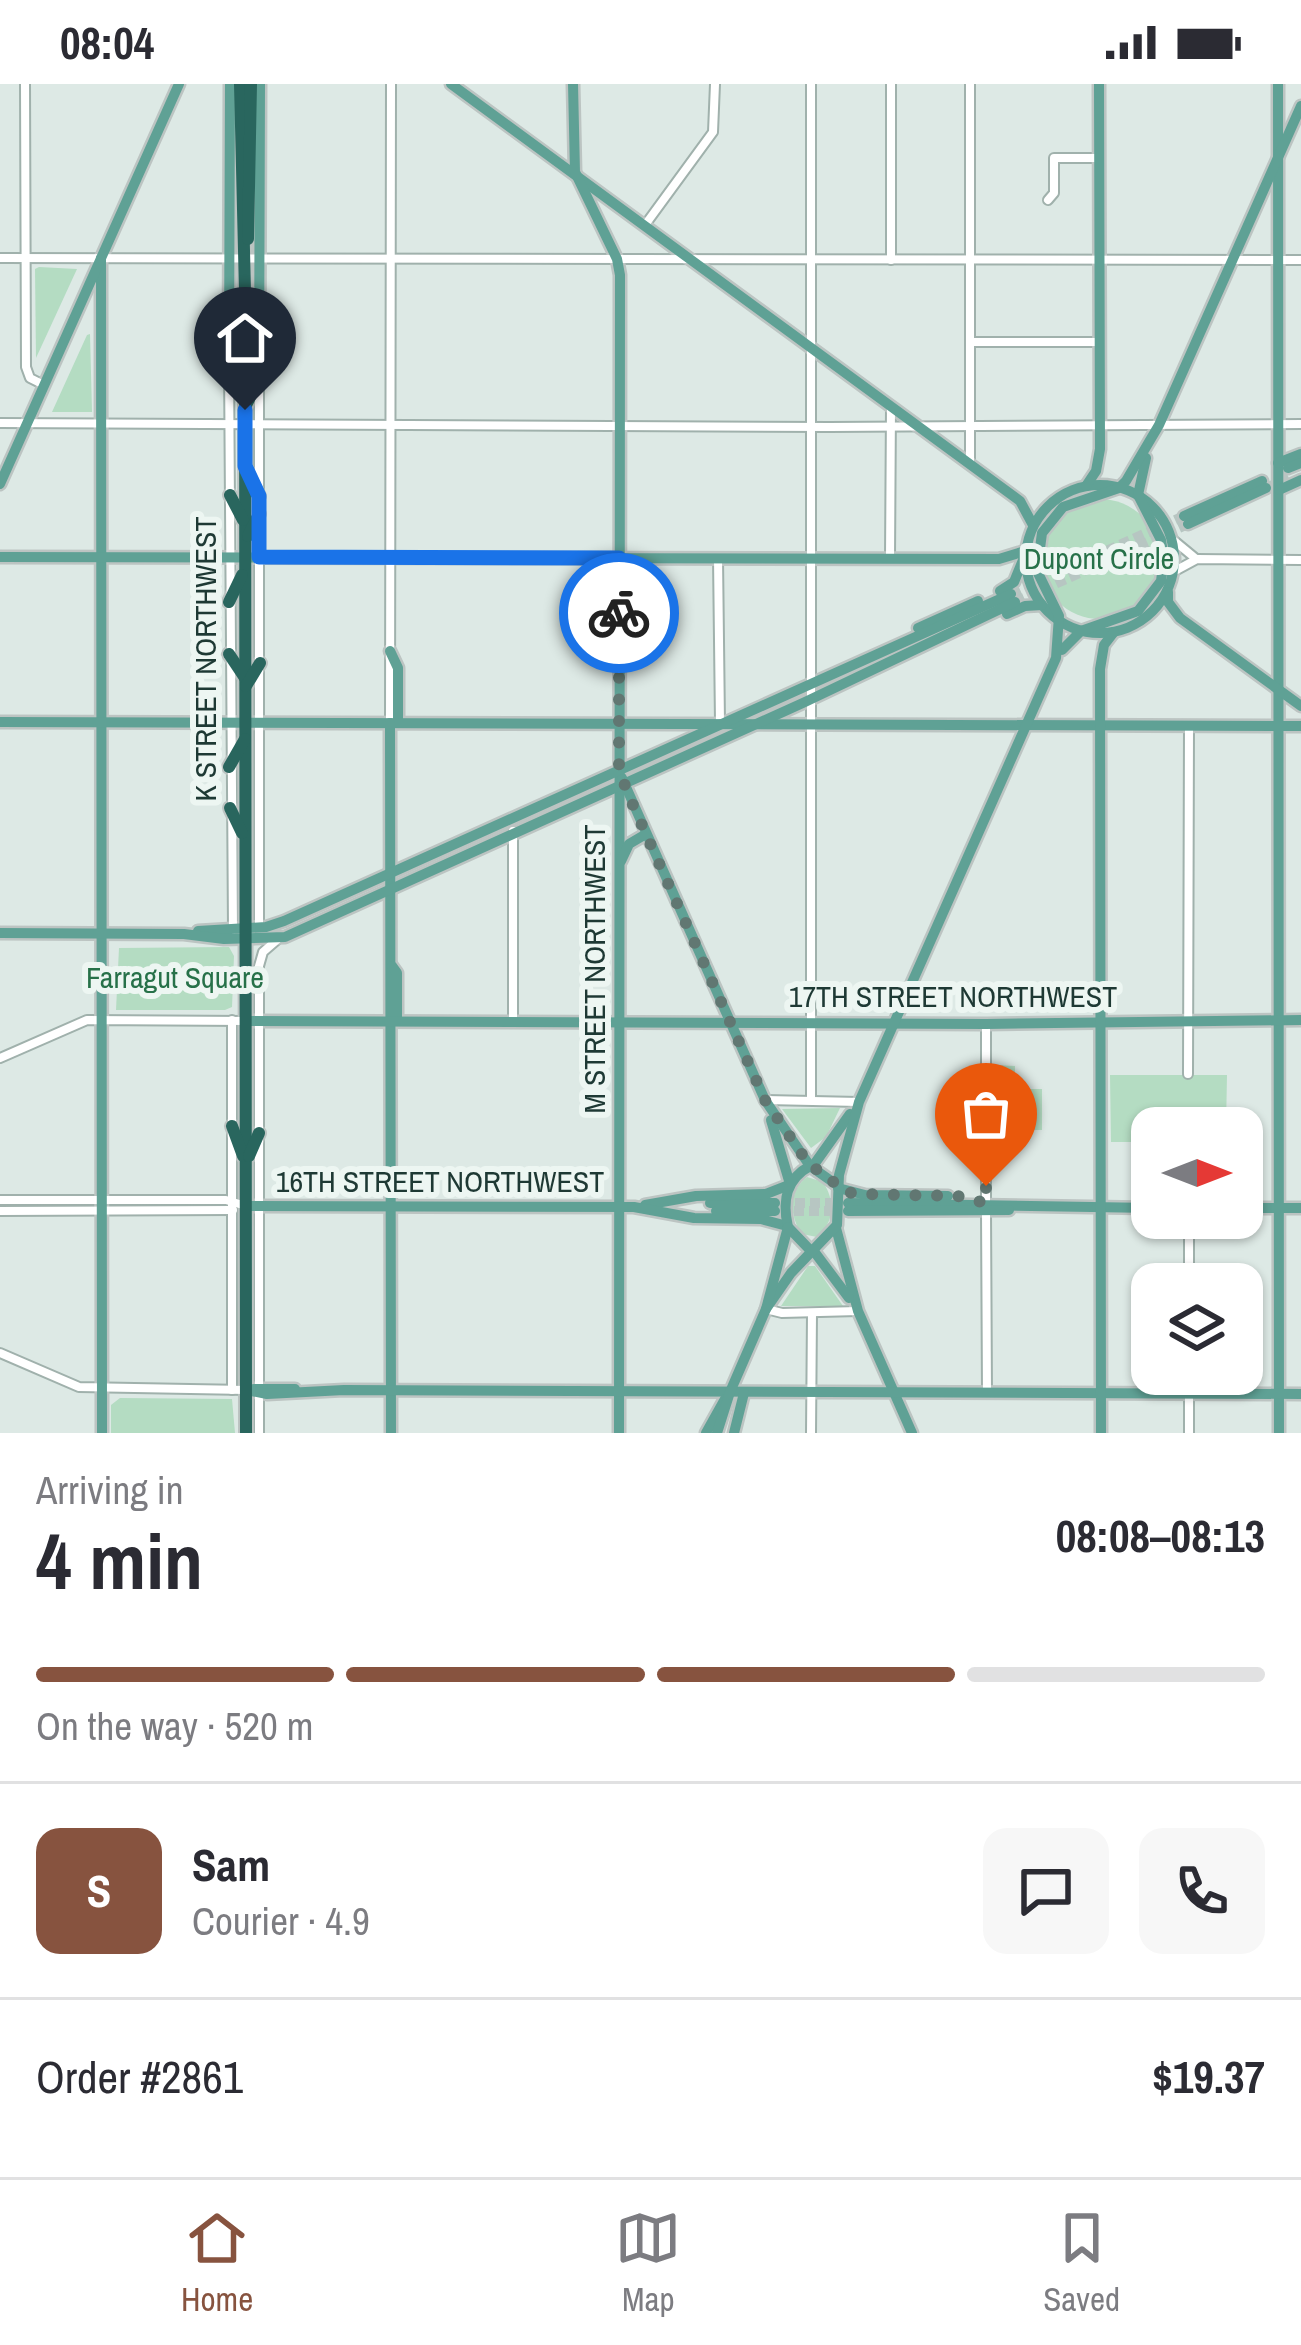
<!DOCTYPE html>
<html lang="en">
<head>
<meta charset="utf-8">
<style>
  :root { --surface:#fff; --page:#f7f7f7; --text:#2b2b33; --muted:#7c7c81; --line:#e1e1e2; --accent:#87533f }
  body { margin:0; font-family:"Archivo Narrow",sans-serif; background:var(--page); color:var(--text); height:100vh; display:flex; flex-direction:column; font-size:45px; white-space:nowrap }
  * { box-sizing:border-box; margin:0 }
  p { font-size:39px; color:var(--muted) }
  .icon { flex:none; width:66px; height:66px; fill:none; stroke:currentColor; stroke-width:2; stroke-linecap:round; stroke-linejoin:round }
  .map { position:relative; height:1349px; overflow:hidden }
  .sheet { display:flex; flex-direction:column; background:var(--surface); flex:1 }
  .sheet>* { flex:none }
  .needle { width:78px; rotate:90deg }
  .controls { position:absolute; left:1131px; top:1023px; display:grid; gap:24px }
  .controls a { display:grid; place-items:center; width:132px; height:132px; border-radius:24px; background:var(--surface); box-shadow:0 3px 9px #0004; font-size:60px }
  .pin { position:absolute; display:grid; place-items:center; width:102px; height:102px; color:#fff; margin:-123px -51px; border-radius:50% 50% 50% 0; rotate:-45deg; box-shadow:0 0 12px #0007 }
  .pin .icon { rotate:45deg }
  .courier { position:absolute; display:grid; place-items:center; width:120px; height:120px; margin:-60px; border:9px solid #1a73e8; border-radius:50%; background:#fff; color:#222; box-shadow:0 3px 15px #0007 }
  .head em { font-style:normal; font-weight:800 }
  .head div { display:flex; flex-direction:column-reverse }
  .head { display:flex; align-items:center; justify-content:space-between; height:204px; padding:0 36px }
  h1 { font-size:78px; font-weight:800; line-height:90px }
  .bar { display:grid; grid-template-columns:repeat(4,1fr); gap:18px 12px; align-content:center; height:144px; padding:0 36px }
  .bar i { height:15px; border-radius:9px; background:var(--line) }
  .bar .current { background:var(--accent) }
  .bar p { grid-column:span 4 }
  .line { display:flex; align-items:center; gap:30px; padding:0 36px; border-top:3px solid var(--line) }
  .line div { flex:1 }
  .round { display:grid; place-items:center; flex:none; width:126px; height:126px; border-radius:24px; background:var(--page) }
  .status { display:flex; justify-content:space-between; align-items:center; height:84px; padding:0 60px; background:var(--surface); direction:ltr }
  .status svg { height:33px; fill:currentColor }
  .tab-bar { display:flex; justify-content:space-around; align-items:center; height:168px; border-top:3px solid var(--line); background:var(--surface); font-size:33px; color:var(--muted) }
  .tab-bar a { display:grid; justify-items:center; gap:6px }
  .tab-bar .current { color:var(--accent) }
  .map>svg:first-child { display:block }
  .green { fill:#b4dcc2 }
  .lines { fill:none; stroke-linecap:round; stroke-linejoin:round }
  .major-tunnel { stroke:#b7c6c2; stroke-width:10; stroke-dasharray:10 5; stroke-linecap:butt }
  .minor-casing { stroke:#a0b1ac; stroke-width:12 }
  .major-casing { stroke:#bcc4c2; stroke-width:15 }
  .highway-casing { stroke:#bcc4c2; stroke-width:16 }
  .minor { stroke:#fff; stroke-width:8 }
  .major { stroke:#5fa195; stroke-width:10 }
  .highway { stroke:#29665e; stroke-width:12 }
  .done { stroke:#617772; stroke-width:12; stroke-dasharray:0 21.6 }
  .route { stroke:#1a73e8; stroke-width:15 }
  .labels { text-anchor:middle; stroke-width:12; stroke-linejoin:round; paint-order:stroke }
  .park-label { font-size:30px; fill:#277149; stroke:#edf6f2 }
  .street-label { font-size:30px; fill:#1e3934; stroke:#edf6f2 }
</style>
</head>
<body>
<div class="status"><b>08:04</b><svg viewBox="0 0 49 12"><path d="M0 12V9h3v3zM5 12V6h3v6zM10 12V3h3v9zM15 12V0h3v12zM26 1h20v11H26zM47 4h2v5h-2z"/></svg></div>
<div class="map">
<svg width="1301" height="1349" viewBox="0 0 1301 1349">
  <rect width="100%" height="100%" fill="#dde9e5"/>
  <g class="green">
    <polygon points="39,183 77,185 36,274 35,185"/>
    <polygon points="90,250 92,328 52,328 87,251"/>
    <circle cx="1100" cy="475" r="60"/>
    <polygon points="229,863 234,872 232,923 225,926 116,926 119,864"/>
    <polygon points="994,981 1015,982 1015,1005 1042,1005 1042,1046 1017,1046 1015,1057 994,1056"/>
    <polygon points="1110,991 1227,991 1226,1044 1152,1044 1152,1058 1111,1058"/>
    <polygon points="840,1024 826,1053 811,1064 782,1025"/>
    <path d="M807 1093 823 1098C835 1116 835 1138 817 1153L802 1150C789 1132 788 1107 807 1093Z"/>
    <polygon points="808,1182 815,1182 843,1222 781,1222"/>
    <polygon points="120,1314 232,1315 235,1349 111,1349 111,1321"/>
  </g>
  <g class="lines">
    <g class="major-tunnel">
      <polyline points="1266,404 1292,393"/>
      <polyline points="1011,510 1184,432"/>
      <polyline points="1015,518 1188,440"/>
      <polyline points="780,1119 845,1119"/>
      <polyline points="779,1127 844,1127"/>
    </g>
    <g class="minor-casing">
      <g id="minor">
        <polyline points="25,0 26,283 30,294 44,301"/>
        <polyline points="811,0 811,1016"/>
        <polyline points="891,0 891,176"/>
        <polyline points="970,0 970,380"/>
        <polyline points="1048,116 1054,109 1054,74 1099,74"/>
        <polyline points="645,141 713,48 715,0"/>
        <polyline points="0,174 1301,176"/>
        <polyline points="970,258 1100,258"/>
        <polyline points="229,280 233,846"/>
        <polyline points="0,339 830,343 1301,340"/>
        <polyline points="1172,455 1195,474"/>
        <polyline points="718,474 720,639"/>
        <polyline points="890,475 891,322"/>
        <polyline points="1173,488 1197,475 1301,476"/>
        <polyline points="390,639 391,0"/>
        <polyline points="513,747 513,937"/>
        <polyline points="259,844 259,302"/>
        <polyline points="232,936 232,1306"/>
        <polyline points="986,940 986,1119"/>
        <polyline points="0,974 87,936 246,937"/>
        <polyline points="1188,990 1189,642"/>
        <polyline points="766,1016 859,1018"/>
        <polyline points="0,1116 226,1116 246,1122"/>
        <polyline points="0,1127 233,1126"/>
        <polyline points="986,1128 987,1309"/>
        <polyline points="1189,1200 1189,1134"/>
        <polyline points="766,1225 782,1229 858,1227"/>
        <polyline points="0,1269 79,1303 246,1306"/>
        <polyline points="1189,1290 1189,1349"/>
        <polyline points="259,1349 259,882 263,868 278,855"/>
        <polyline points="811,1349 812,1230"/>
      </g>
    </g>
    <g class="major-casing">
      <g id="major">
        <polyline points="451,0 1020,417 1033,441"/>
        <polyline points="573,0 575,88 617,175 620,191 619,1349"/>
        <polyline points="1278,0 1279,1349"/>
        <polyline points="101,174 102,1349"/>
        <polyline points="229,273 230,0"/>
        <polyline points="259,296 260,0"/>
        <polyline points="1278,379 1301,370"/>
        <polyline points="1288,384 1301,379"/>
        <polyline points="0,400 179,0"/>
        <circle cx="1100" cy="475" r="74"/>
        <polyline points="1086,402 1096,387 1100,365 1099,0"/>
        <polyline points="1279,406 1301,396"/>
        <polyline points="1184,432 1262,397"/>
        <polyline points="1188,440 1266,404"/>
        <polyline points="0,473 999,475 1025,467"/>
        <polyline points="1000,507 1014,498 1023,476"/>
        <polyline points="1168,508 1168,518 1180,534 1301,622"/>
        <polyline points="1007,530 1025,522 1042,521"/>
        <polyline points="918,544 978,517"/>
        <polyline points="1062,566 1081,547 1138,527 1161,497 1164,475 1161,456 1138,411 1146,374"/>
        <polyline points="390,567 398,584 398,639"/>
        <polyline points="0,638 1301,642"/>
        <polyline points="390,639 391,1349"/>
        <polyline points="622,694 765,1016 810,1082"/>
        <polyline points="621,777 629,760 646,750"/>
        <polyline points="198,847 266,843 284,837 1011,510"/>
        <polyline points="0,849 184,850 224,855 285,853 805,618 1015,518"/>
        <polyline points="392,882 397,889 397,937"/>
        <polyline points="246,937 986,940 1301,936"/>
        <polyline points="771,1036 790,1100"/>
        <polyline points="813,1082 850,1030"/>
        <polyline points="838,1104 865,1111 948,1112"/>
        <polyline points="710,1119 775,1119"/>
        <polyline points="848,1119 1152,1124"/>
        <polyline points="645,1121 696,1112 766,1110 789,1101"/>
        <polyline points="246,1122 634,1123 694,1134 761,1135 787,1142"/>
        <polyline points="1242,1124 1301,1124"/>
        <polyline points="716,1127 775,1127"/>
        <polyline points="848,1127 1009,1126"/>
        <polyline points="836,1144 858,1227 912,1349"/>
        <polyline points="813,1166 849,1214"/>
        <path d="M811 1167 788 1143C782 1117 786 1095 810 1082L837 1101"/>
        <polyline points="766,1225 791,1189 837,1141 839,1091 859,1018 1056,574 1059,532 1037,487 1042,449 1063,423 1119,404 1126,397 1159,341 1301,22"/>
        <polyline points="254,1305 295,1305"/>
        <polyline points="246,1306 267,1310 344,1306 1301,1310"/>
        <polyline points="706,1349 725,1315"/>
        <polyline points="717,1349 730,1308 766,1225 788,1143"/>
        <polyline points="734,1349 744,1309"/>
        <polyline points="1101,1349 1100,585 1104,561 1114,548"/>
      </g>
    </g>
    <g class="highway-casing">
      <g id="highway">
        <polyline points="240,0 245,208 246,1349"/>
        <polyline points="248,155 251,0"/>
        <polyline points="229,246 245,225"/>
        <polyline points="245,252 259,231 246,209"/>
        <polyline points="229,273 243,298"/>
        <polyline points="246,321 259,296"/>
        <polyline points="247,386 259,412"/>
        <polyline points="230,411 243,436"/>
        <polyline points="248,452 259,430"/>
        <polyline points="229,518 242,491"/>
        <polyline points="229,570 245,594"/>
        <polyline points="246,602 260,579"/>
        <polyline points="229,683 245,655"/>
        <polyline points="230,724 242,749"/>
        <polyline points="232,1042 243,1072"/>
        <polyline points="249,1072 259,1049"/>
      </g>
    </g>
    <use href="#minor" class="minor"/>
    <use href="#major" class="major"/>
    <use href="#highway" class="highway"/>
  </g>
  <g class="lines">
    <polyline class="done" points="619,529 619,685 628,710 765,1016 810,1082 828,1091 838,1104 854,1110 958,1112 986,1119 986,1102"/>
    <polyline class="route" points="245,326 245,382 259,412 259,473 619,474 619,529"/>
  </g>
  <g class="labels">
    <g class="park-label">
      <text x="1099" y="485">Dupont Circle</text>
      <text x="175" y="904">Farragut Square</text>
    </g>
    <g class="street-label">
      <text transform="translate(206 575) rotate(-90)" y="10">K STREET NORTHWEST</text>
      <text transform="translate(595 885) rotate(-90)" y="10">M STREET NORTHWEST</text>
      <text x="953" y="923">17TH STREET NORTHWEST</text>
      <text x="440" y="1108">16TH STREET NORTHWEST</text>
    </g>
  </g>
</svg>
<div class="controls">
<a><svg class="needle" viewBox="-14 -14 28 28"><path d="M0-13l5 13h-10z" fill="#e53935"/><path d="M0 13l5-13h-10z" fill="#7c7c81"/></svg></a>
<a><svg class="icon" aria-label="layers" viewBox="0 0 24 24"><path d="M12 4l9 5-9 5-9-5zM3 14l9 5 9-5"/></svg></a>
</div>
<div class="pin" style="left:986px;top:1102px;background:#ea580c"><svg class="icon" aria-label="bag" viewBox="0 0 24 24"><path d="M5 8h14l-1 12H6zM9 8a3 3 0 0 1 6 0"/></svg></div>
<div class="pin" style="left:245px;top:326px;background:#1f2937"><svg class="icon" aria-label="home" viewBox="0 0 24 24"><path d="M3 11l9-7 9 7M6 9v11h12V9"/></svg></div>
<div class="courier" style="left:619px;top:529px"><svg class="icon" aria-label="bike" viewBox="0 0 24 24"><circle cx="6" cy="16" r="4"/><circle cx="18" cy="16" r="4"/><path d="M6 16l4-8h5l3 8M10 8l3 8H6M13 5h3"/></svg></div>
</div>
<section class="sheet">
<div class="head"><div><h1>4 min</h1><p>Arriving in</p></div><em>08:08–08:13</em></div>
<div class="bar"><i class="current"></i><i class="current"></i><i class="current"></i><i></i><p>On the way · 520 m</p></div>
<div class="line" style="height:216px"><b class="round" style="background:var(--accent);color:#fff">S</b><div><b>Sam</b><p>Courier · 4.9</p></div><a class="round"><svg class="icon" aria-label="chat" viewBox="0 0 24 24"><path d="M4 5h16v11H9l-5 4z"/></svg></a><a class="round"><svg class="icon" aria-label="phone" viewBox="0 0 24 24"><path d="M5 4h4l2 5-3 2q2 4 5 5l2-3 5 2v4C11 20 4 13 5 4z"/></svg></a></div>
<div class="line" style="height:156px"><div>Order #2861</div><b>$19.37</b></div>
</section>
<nav class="tab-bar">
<a class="current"><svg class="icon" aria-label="home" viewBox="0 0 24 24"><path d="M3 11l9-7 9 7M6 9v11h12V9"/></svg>Home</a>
<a><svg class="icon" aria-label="map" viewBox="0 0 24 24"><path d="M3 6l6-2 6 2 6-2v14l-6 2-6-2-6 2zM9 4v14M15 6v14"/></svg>Map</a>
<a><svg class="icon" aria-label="saved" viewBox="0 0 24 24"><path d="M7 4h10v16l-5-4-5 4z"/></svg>Saved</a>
</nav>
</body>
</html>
